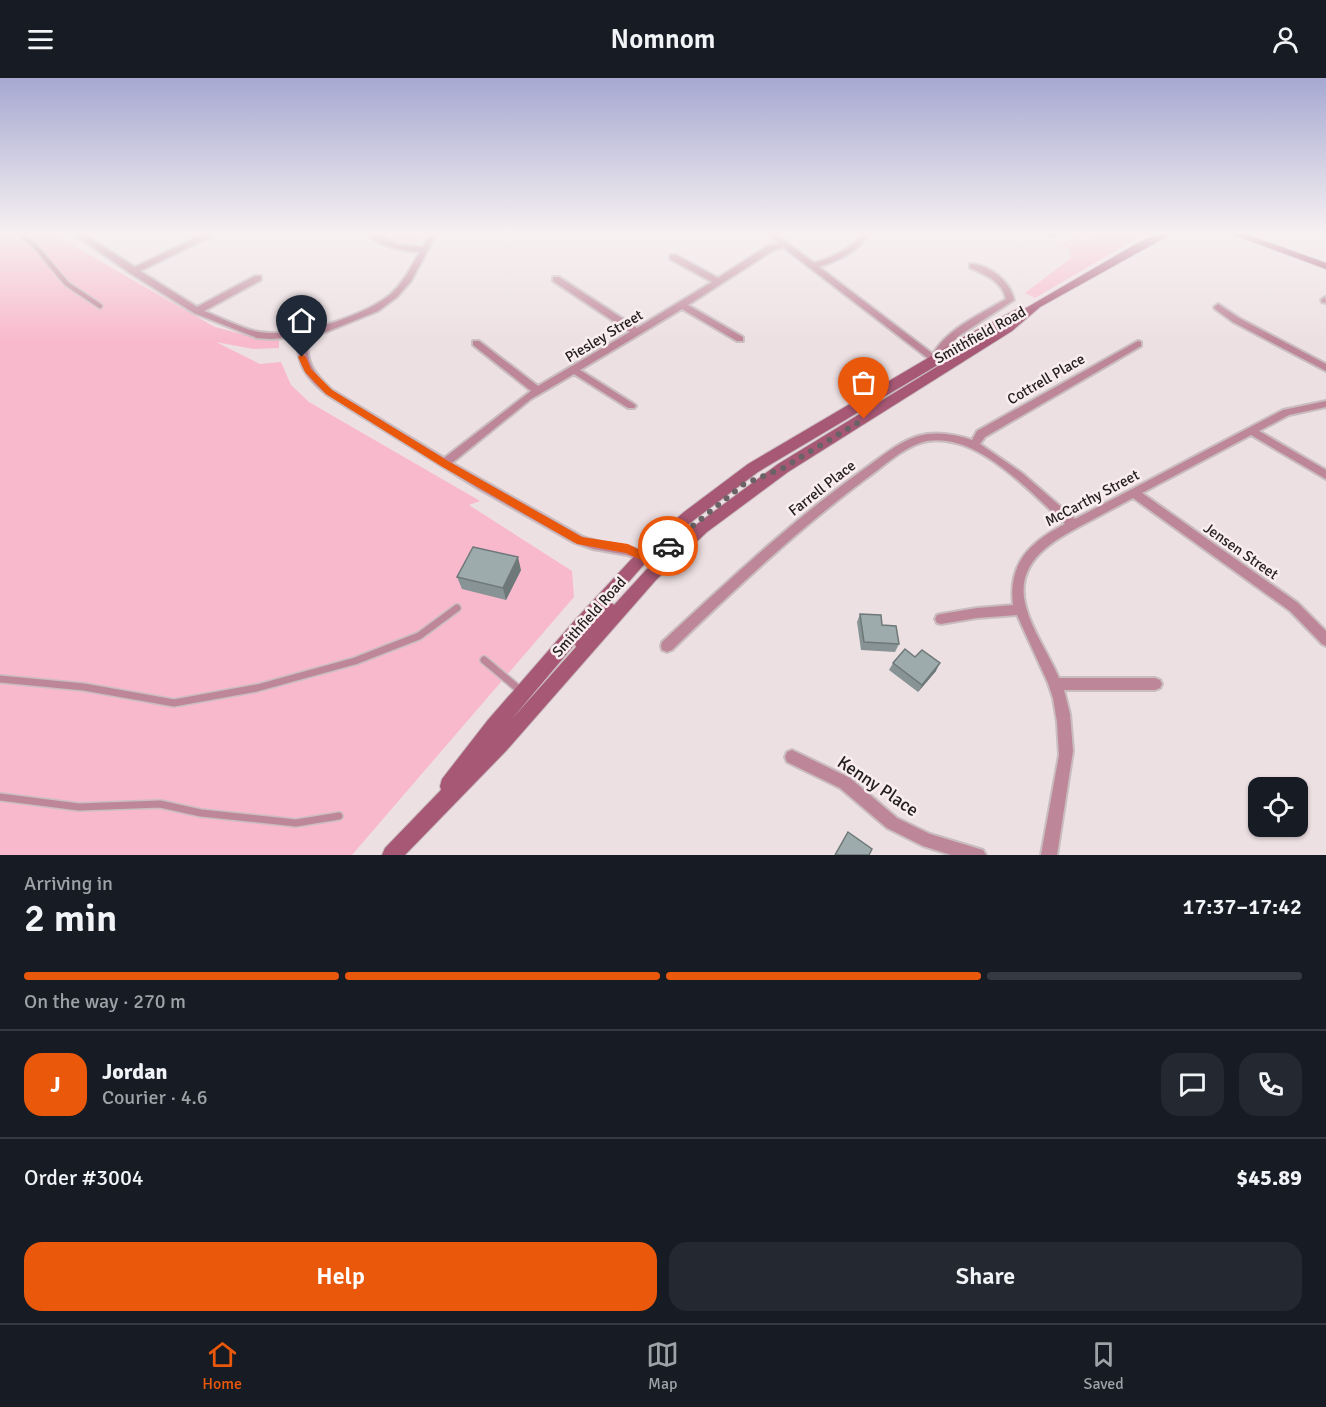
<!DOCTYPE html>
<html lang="en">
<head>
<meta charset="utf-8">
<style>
  :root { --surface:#171b24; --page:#242831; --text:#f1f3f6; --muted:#9ea1a6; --line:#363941; --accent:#ea580c }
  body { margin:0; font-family:Signika,sans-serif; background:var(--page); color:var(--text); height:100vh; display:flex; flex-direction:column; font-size:22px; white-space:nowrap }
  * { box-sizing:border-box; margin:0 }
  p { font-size:20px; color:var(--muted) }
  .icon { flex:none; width:33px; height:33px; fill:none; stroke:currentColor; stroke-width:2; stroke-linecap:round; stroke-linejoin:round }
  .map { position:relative; height:777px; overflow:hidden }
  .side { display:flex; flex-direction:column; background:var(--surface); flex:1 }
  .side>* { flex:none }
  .buttons { position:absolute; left:1248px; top:699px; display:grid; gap:12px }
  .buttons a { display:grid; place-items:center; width:60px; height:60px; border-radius:12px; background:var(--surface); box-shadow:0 2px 4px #0004; font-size:30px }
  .pin { position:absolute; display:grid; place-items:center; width:51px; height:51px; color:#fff; margin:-62px -26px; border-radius:50% 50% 50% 0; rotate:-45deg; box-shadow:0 0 6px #0007 }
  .pin .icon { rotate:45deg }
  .courier { position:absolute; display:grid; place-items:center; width:60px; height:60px; margin:-30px; border:4px solid #ea580c; border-radius:50%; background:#fff; color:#222; box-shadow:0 2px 8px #0007 }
  .headline em { font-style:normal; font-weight:600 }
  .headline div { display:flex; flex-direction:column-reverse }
  .headline { display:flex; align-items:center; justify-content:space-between; height:102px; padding:0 24px }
  h1 { font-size:39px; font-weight:600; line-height:45px }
  .bar { display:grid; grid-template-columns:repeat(4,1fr); gap:9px 6px; align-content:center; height:72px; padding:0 24px }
  .bar i { height:8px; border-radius:4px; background:var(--line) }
  .bar .active { background:var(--accent) }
  .bar p { grid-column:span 4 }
  .line { display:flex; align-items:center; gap:15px; padding:0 24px; border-top:2px solid var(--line) }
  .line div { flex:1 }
  .round { display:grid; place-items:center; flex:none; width:63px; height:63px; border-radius:18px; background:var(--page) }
  .action { display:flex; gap:12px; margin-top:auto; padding:12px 24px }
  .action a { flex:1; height:69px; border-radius:18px; background:var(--accent); color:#fff; font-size:24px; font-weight:600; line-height:69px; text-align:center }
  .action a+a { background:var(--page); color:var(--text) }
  header { display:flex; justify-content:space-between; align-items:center; height:78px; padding:0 24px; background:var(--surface); font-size:27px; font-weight:600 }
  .tabs { display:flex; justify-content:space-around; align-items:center; height:84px; border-top:2px solid var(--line); background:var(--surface); font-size:16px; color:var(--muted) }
  .tabs a { display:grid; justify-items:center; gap:3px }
  .tabs .active { color:var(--accent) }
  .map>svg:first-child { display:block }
  .green { fill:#f8b9cd }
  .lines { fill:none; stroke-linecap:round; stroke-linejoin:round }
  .lane-far1-casing { stroke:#c9bdc0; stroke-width:7 }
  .lane-casing { stroke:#c9bdc0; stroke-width:10 }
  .street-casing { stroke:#c9bdc0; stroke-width:4 }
  .secondary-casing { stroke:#c9bdc0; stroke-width:2 }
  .lane-far1 { stroke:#be8799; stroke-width:4.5 }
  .lane { stroke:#be8799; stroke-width:7 }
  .street { fill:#be8799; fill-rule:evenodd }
  .secondary { fill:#a75875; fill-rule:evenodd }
  .wall { fill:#879394 }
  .shaded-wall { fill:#6e7878 }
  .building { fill:#9dabac; stroke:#6e7878; stroke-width:1.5 }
  .route { fill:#ea580c }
  .done { stroke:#6a6264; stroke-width:6; stroke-dasharray:0 10.8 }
  .labels { text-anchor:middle; stroke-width:5; stroke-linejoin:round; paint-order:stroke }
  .street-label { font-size:15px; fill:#231e1f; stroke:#faedf0 }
  .near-street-label { font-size:18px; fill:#231e1f; stroke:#faedf0 }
</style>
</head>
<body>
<header><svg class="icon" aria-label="menu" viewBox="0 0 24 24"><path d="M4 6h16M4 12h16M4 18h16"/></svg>Nomnom<svg class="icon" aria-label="person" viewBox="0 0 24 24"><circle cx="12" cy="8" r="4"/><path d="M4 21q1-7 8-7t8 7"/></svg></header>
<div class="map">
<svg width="1326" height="777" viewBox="0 0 1326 777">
  <rect width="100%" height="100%" fill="#ede0e3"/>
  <g class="green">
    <polygon points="0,155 51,155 215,249 269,263 279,261 279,270 253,271 216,264 260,286 281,284 291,307 309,324 480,423 469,427 572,493 574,519 352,777 0,777"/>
    <path d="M376 155H423L416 166C400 165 387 166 376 155Z"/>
    <polygon points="1098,155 1146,155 1035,220 1025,215 1071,180 1070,172 1061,166 1073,161 1090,162"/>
  </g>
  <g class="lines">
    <g class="lane-far1-casing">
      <polyline id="lane-far1" points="19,155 35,168 67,206 100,228"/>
    </g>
    <g class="lane-casing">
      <g id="lane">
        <polyline points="484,582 521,613"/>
        <polyline points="0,601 84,609 174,625 257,610 355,583 419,558 457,530"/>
        <polyline points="0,719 79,729 160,726 201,735 296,745 339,738"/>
      </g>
    </g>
    <g class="street-casing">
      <g id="street">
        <path d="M73 155H82L135 189 206 155H214V157L140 193 197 229 255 198H261V202L204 233C220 239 244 252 260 254 296 260 363 239 391 216 404 204 411 189 420 174 401 172 378 169 366 155H374L397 166 422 169 431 155H437L411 203 397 219 378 233 326 254 307 257C306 284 312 294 332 312L444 380 531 313 473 267V263H479L538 308 630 254 553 203V199H559L637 250 712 204 670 181V177H676L718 200 766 169 779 165 767 155H774L814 185C833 179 851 172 863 155H869C859 174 839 182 819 189L933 276C948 250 981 236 1006 221 1002 203 986 197 970 190V186C989 186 1011 204 1014 222L960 257 946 270 937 284 934 285 783 169 772 173 688 227 743 259V263H737L682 231 580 292 634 326 636 328 634 330H628L574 296 531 321 452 385 581 458C602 467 626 465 647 475L649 478 647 481 643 483 627 477 593 471 573 464 479 411 326 316C305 298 296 286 298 258L272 261 257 260 194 235 130 195Z"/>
        <polygon points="1045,155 1055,155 1059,157 1055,159"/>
        <polygon points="1325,219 1326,225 1322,224 1321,222"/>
        <polygon points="1218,226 1239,240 1326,286 1326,293 1233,244 1215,231 1214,229"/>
        <path d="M1138 263 1141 264V268L985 359 980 366 1022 395 1075 441 1283 332 1326 323V329L1289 337 1259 353 1326 392V401L1251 357 1142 415 1298 525 1326 553V568L1322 566 1290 533 1133 420C1118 428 1103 436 1088 444 1054 462 1013 483 1026 529 1032 553 1049 576 1059 600H1155L1160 602 1162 606 1160 610 1155 612H1064L1070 636 1073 673 1057 777H1041L1059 677 1057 644 1053 620 1048 605 1017 537 977 540 941 546 937 545 935 541 937 537 941 536 977 530 1013 527C1008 485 1030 464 1065 446 1037 420 994 374 956 365 945 362 931 361 920 365 900 372 884 388 867 400 797 452 734 512 672 572L667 574 662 572 661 568 662 564C726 505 789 445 860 394 879 381 896 365 918 358 936 353 954 356 972 362L977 353Z"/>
        <polygon points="792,672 850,700 897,740 930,756 983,772 986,777 951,777 923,768 887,750 840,710 787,684 785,679 787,674"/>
      </g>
    </g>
    <g class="secondary-casing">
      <g id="secondary">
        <path d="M1161 155H1173L1040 229 1012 253 788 394 707 454 656 502 506 673 405 777H382L385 770 441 712 440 708 442 701 487 643 575 542 638 474 684 434 748 386 967 257 1019 230H1026L1136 166ZM1010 244 778 386 697 446 646 492 614 527 611 524 648 482 694 442 758 394ZM575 566 576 569 511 642Z"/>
        <polygon points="1229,155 1242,155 1326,185 1326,191"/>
      </g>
    </g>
    <use href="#lane-far1" class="lane-far1"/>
    <use href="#lane" class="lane"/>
    <use href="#street" class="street"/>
    <use href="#secondary" class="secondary"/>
  </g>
  <g class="wall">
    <polygon points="521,492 506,522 462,511 457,499"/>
    <polygon points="860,536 882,547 899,566 895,574 861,572 857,544"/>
    <polygon points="915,579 936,593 918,614 889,592 893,585"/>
  </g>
  <g class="shaded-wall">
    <polygon points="518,479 521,492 506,522 503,510"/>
    <polygon points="940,585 936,593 918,614 922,607"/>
  </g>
  <g class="building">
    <polygon points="473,469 518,479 503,510 457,499"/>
    <polygon points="860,536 881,537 882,547 896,548 899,566 864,564"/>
    <polygon points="905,571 915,579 922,572 940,585 922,607 893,585"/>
    <polygon points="848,754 872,771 869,777 835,777"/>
  </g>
  <linearGradient id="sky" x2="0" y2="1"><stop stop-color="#a6a8d1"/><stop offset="0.59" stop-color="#f7f1f2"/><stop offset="1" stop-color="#f7f1f2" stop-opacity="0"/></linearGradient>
  <rect width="1326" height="263" fill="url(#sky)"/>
  <polygon class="route" points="302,276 306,279 311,291 332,312 448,383 582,459 628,466 644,474 656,472 668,463 672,464 672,471 663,479 643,483 626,475 577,466 441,388 326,316 305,294 298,279"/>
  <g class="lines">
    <polyline class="done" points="668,468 744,406 783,390 864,341"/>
  </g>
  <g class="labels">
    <g class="street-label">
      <text transform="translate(980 257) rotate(-29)" y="5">Smithfield Road</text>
      <text transform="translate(604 258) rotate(-31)" y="5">Piesley Street</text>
      <text transform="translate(1046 301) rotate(-30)" y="5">Cottrell Place</text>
      <text transform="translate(822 410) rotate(-38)" y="5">Farrell Place</text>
      <text transform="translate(1092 420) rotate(-28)" y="5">McCarthy Street</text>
      <text transform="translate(1241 473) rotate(35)" y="5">Jensen Street</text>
      <text transform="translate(589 539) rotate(-48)" y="5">Smithfield Road</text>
    </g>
    <g class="near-street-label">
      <text transform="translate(878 708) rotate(34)" y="6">Kenny Place</text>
    </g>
  </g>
</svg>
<div class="buttons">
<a><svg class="icon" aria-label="locate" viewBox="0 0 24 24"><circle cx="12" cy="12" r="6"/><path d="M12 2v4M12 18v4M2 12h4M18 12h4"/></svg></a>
</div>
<div class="pin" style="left:864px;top:341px;background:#ea580c"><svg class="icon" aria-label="bag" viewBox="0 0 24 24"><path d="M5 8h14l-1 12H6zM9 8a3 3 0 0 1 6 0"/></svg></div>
<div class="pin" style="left:302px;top:279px;background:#1f2937"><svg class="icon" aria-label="home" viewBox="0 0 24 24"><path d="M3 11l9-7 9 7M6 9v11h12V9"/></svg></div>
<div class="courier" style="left:668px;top:468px"><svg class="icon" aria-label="car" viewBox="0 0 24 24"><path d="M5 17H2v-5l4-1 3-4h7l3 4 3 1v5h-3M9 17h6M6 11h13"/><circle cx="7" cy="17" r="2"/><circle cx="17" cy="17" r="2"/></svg></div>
</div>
<section class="side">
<div class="headline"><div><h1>2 min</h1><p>Arriving in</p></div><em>17:37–17:42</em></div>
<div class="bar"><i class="active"></i><i class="active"></i><i class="active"></i><i></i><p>On the way · 270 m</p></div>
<div class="line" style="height:108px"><b class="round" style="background:var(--accent);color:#fff">J</b><div><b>Jordan</b><p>Courier · 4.6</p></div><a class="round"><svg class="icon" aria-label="chat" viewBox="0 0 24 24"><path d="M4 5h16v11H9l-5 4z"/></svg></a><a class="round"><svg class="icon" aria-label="phone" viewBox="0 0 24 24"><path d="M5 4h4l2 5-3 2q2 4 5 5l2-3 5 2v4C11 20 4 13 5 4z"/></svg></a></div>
<div class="line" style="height:78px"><div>Order #3004</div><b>$45.89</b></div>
<div class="action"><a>Help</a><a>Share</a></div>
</section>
<nav class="tabs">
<a class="active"><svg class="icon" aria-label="home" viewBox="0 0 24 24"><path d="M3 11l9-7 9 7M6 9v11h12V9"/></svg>Home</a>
<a><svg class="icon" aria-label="map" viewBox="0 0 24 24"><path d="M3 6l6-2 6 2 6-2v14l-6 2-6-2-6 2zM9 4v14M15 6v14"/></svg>Map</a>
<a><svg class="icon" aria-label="saved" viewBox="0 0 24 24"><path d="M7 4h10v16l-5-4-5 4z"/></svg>Saved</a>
</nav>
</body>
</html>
